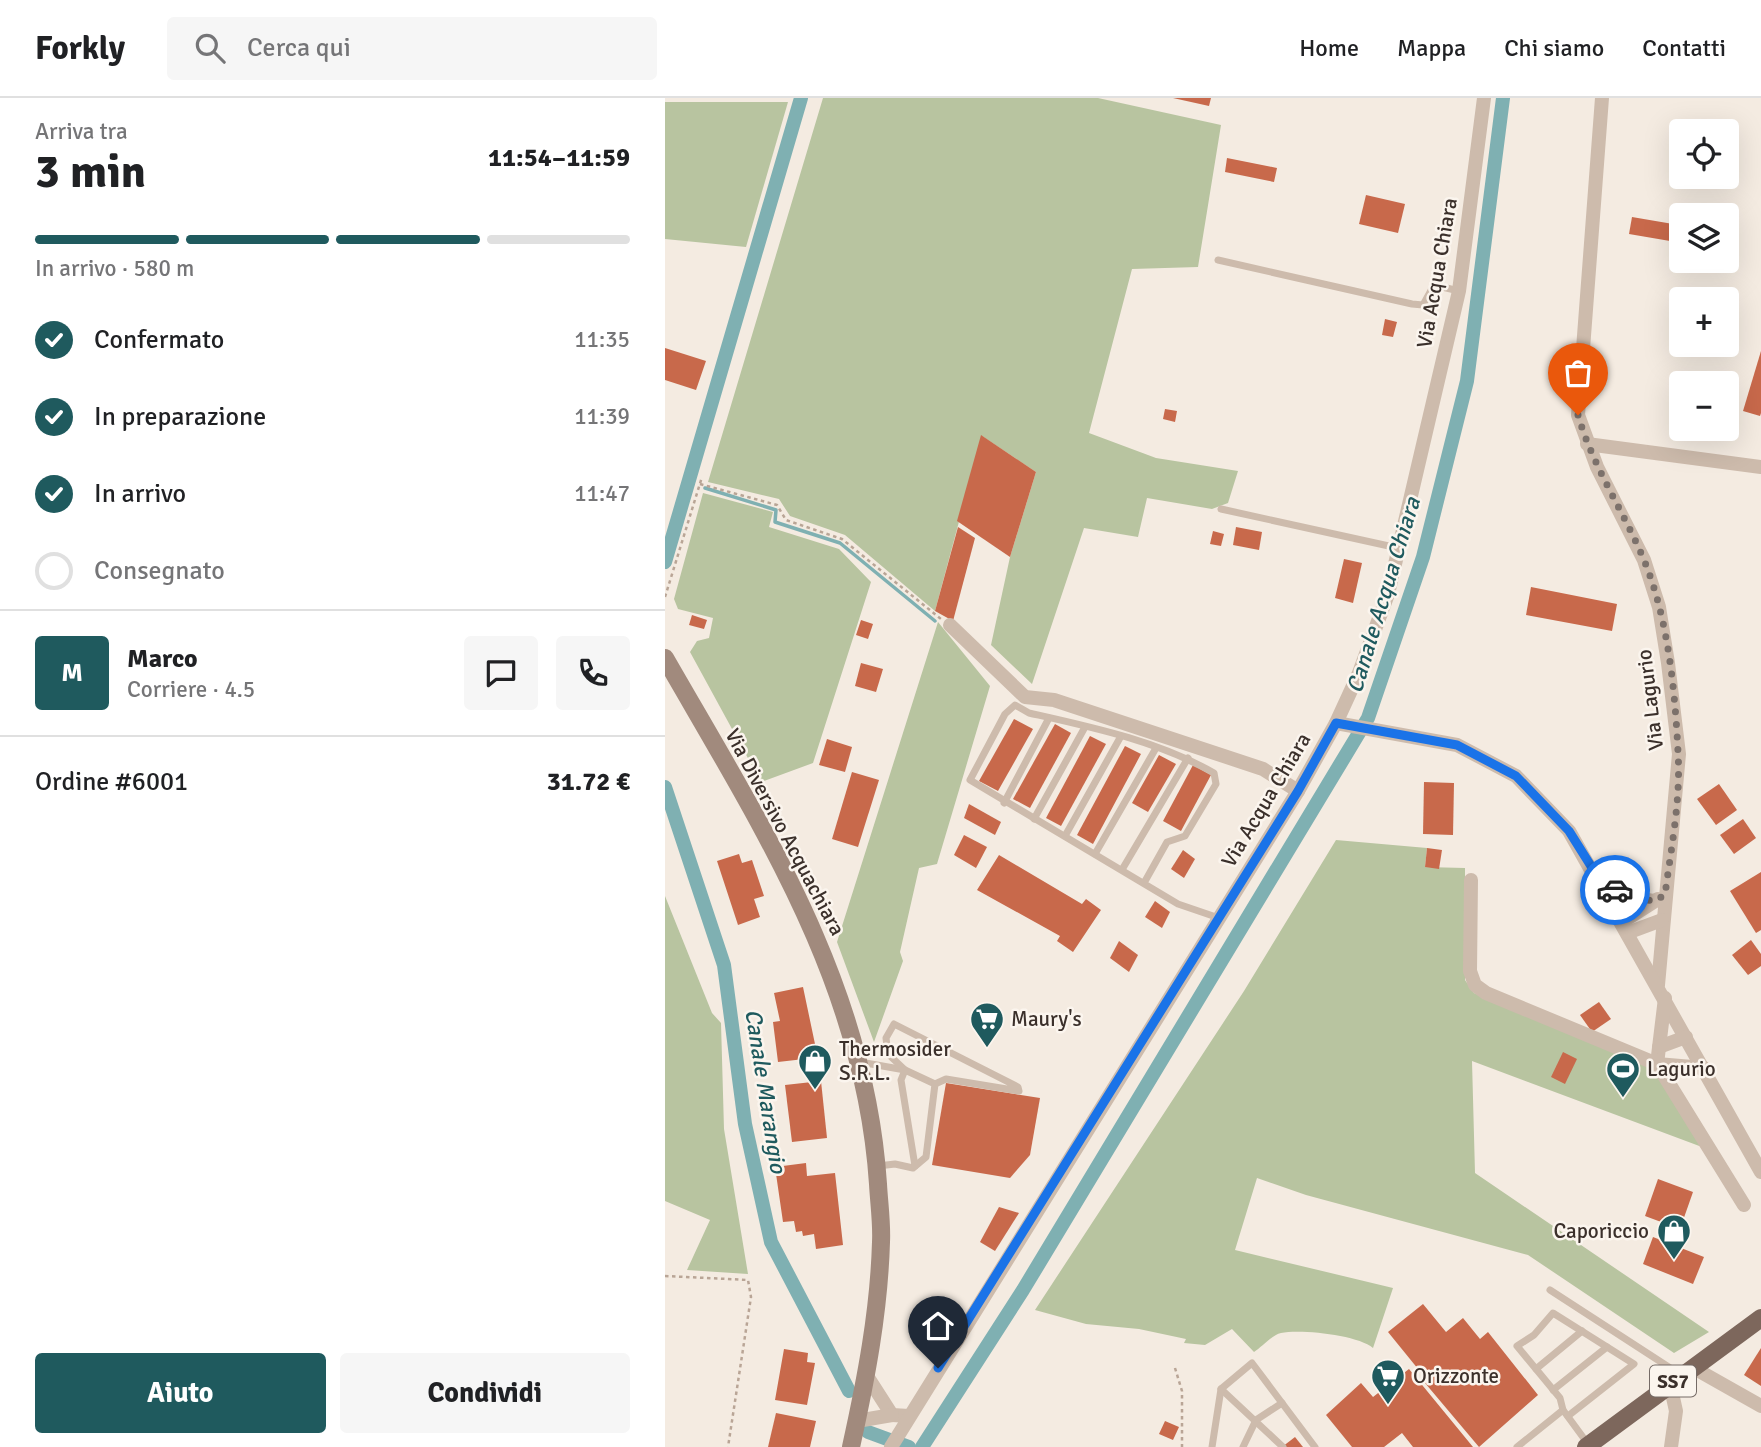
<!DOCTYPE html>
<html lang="it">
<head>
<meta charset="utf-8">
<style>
  :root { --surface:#fff; --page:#f6f6f6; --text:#202124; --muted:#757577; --line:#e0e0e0; --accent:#1f5a5e }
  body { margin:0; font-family:Signika,sans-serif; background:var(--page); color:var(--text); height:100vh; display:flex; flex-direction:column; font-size:26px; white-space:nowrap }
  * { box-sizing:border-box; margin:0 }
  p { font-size:23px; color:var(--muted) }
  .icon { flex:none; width:38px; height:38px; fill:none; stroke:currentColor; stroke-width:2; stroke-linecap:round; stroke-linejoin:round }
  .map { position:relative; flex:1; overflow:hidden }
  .side { display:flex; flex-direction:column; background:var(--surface); width:665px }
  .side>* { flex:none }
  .buttons { position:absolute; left:1004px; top:21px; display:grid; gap:14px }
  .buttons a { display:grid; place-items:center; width:70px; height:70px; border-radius:7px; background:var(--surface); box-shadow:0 7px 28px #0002; font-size:35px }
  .pin { position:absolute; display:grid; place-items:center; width:60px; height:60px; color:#fff; margin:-72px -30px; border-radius:50% 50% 50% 0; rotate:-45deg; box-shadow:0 0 7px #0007 }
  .pin .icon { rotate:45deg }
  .courier { position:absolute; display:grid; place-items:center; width:70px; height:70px; margin:-35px; border:5px solid #1a73e8; border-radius:50%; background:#fff; color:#222; box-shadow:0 2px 9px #0007 }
  .head em { font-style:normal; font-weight:700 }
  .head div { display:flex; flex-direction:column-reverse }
  .head { display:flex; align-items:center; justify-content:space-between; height:119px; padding:0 35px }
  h1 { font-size:46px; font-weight:700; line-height:52px }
  .bar { display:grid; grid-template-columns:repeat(4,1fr); gap:10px 7px; align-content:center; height:84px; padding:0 35px }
  .bar i { height:9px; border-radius:5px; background:var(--line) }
  .bar .on { background:var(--accent) }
  .bar p { grid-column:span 4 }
  .line { display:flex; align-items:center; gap:18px; padding:0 35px; border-top:2px solid var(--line) }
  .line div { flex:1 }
  .round { display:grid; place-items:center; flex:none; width:74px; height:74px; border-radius:7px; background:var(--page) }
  ol { padding:0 35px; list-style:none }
  li { display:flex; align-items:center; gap:21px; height:77px }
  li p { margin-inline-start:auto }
  li .icon { padding:7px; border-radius:50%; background:var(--accent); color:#fff; stroke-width:4 }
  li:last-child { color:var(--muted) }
  li i { width:38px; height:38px; border:4px solid var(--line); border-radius:50% }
  .action { display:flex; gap:14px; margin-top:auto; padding:14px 35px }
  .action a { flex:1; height:80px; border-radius:7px; background:var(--accent); color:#fff; font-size:28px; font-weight:700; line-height:80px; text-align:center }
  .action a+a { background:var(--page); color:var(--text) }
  header { display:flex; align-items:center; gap:42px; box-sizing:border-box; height:98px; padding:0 35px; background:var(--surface); border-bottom:2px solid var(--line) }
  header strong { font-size:33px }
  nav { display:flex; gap:38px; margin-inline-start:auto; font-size:24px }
  .search { width:490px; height:63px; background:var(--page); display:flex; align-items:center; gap:18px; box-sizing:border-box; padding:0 24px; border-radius:7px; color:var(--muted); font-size:26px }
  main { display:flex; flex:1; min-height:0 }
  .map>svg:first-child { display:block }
  .green { fill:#b8c4a0 }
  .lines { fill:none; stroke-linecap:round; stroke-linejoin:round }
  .stream { stroke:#7fb0b2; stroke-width:3.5 }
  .canal { stroke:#7fb0b2; stroke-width:14 }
  .building { fill:#c8694b }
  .path { stroke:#b9a596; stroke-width:2.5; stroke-dasharray:3.5 3.5; stroke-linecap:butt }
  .lane { stroke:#cdbbac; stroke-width:7 }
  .street { stroke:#cdbbac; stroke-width:14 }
  .secondary { stroke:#a18a7d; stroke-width:18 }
  .primary { stroke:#7d675c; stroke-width:18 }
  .done { stroke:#7c716b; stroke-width:7; stroke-dasharray:0 12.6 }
  .route { stroke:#1a73e8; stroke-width:9 }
  .labels { text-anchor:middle; stroke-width:5; stroke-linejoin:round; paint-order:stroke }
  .shield { fill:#fbf5ee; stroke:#756b66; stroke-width:2 }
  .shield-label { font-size:19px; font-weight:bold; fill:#3b302b }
  .street-label { font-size:21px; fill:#3b302b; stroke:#fbf5ee }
  .poi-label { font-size:21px; fill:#3b302b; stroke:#fbf5ee; text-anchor:start }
  .water-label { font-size:23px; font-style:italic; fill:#1f5a5e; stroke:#fbf5ee }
</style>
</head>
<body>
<header>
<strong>Forkly</strong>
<div class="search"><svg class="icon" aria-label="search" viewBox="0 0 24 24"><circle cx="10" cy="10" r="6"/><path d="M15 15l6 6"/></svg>Cerca qui</div>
<nav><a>Home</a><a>Mappa</a><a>Chi siamo</a><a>Contatti</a></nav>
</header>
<main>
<section class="side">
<div class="head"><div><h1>3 min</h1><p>Arriva tra</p></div><em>11:54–11:59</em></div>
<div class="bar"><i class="on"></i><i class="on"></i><i class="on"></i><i></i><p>In arrivo · 580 m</p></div>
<ol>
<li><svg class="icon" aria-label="check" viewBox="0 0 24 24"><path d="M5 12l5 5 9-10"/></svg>Confermato<p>11:35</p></li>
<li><svg class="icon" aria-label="check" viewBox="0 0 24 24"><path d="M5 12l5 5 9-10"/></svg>In preparazione<p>11:39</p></li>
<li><svg class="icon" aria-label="check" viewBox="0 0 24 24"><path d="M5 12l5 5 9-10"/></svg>In arrivo<p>11:47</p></li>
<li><i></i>Consegnato</li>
</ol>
<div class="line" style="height:126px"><b class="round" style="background:var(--accent);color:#fff">M</b><div><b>Marco</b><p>Corriere · 4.5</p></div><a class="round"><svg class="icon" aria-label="chat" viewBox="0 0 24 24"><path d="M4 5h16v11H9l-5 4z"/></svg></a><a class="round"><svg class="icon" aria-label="phone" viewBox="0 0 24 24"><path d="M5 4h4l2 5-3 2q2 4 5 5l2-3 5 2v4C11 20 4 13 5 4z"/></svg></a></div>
<div class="line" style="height:91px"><div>Ordine #6001</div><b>31.72 €</b></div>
<div class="action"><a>Aiuto</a><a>Condividi</a></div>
</section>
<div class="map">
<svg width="1096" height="1349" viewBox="0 0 1096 1349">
  <rect width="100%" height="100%" fill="#f4ebe1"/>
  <g class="green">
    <polygon points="158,0 433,0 556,27 533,169 467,171 424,335 491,360 573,373 563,405 547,411 482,400 473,439 419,430 367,586 326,547 345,459 371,374 317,338 270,513 180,437 125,418 114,401 43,384"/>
    <polygon points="0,4 123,4 81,149 0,141"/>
    <polygon points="38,395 108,414 104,429 174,451 206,484 148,665 96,684 25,554 32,543 44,540 48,520 13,511 9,501"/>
    <polygon points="273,524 325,588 272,766 254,770 235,854 238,863 209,944 172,844"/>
    <path d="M671 742 762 750 760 769 800 770V882L809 895 987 970 1037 1049 807 963 810 1075 1044 1234 1009 1255 863 1157 641 1097 592 1080 570 1152 728 1190 708 1250C693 1237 636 1231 616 1235 607 1237 597 1249 589 1254L567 1231 540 1247 519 1245 521 1241 474 1231 421 1226 370 1212 579 893Z"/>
    <polygon points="0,798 47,915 56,925 59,1031 83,1176 22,1172 45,1122 0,1103"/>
  </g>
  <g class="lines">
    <g class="stream">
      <polyline points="23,385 28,386"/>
      <polyline points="40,390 111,412 110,424 175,445 270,523"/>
    </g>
    <g class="canal">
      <polyline points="0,464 136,0"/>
      <polyline points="0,689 59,867 80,1026 106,1144 184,1293"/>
      <polyline points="203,1334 244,1349"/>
      <polyline points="257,1349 358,1192 703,620 758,459 802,283 838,0"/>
    </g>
  </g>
  <g class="building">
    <polygon points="508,0 546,0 544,8"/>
    <polygon points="562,60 612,70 609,84 560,74"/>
    <polygon points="701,97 740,106 733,135 694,126"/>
    <polygon points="967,119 1008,126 1005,143 964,136"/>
    <polygon points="720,221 732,224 728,239 717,237"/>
    <polygon points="0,250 41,263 31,292 0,282"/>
    <polygon points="1096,253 1096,315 1095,318 1078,313"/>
    <polygon points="500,311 512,313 510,324 498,321"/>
    <polygon points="316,337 371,374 345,459 292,423"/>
    <polygon points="293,429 310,440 288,523 270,513"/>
    <polygon points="571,429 597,434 594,452 568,447"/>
    <polygon points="548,433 559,436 556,448 545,446"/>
    <polygon points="679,461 697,465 688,505 670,500"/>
    <polygon points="866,489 952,506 947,533 861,517"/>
    <polygon points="27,517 42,522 39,531 24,527"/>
    <polygon points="196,522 208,526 203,541 191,537"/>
    <polygon points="196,565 218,571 211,594 190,588"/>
    <polygon points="349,621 368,631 333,693 314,683"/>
    <polygon points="390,626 406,635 365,710 348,701"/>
    <polygon points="425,638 441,646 396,728 381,720"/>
    <polygon points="162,641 187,649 180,674 154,667"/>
    <polygon points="460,648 476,656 428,746 412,737"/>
    <polygon points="494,657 511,666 483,714 467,705"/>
    <polygon points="528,667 546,677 516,733 498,723"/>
    <polygon points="187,674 214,682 193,749 167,741"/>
    <polygon points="759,684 789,685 788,737 758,736"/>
    <polygon points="1054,686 1072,712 1051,727 1032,701"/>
    <polygon points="304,706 336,724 330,737 299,720"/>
    <polygon points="1078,721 1091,740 1069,756 1055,737"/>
    <polygon points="299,737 322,749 311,770 289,757"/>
    <polygon points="762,750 777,752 774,771 760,769"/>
    <polygon points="518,752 530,761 519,780 506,771"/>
    <polygon points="74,756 77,765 87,762 99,798 89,801 95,819 73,827 52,763"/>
    <polygon points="334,757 417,806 421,801 436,812 408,854 392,843 395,838 312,792"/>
    <polygon points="1096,774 1096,832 1091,835 1065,793"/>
    <polygon points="490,803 505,814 497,830 480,819"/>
    <polygon points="1086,842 1096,856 1096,868 1083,877 1067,857"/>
    <polygon points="454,843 473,857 464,874 445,860"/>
    <polygon points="138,889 150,946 146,947 148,960 113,964 108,924 115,923 109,895"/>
    <polygon points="934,904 946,921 927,934 915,917"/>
    <polygon points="898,954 912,961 900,986 886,979"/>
    <polygon points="156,983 162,1040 127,1044 120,987"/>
    <polygon points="281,985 375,1000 365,1057 345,1080 267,1067"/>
    <polygon points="141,1065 142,1078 170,1075 178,1147 151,1151 149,1136 138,1138 137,1133 131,1134 129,1123 118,1124 110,1069"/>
    <polygon points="993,1081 1028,1094 1015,1131 980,1118"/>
    <polygon points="334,1109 354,1115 330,1153 315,1144"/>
    <polygon points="988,1139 1039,1159 1028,1186 978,1166"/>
    <polygon points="758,1206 781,1234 798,1220 815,1241 823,1234 873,1297 814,1349 760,1285 762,1282 723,1234"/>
    <polygon points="1096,1250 1096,1288 1079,1277"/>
    <polygon points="119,1251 143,1255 142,1264 150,1265 142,1307 110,1302"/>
    <polygon points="744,1271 808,1349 748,1349 737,1335 719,1349 687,1349 661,1317 696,1285 708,1299"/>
    <polygon points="111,1315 151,1323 145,1349 103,1349"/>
    <polygon points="500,1323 514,1329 508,1342 494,1336"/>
    <polygon points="630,1339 638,1349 617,1349"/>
  </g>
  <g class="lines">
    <g class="path">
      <polyline points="35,386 112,407 121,422 177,441 276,521"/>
      <polyline points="0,499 37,379"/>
      <polyline points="0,1178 83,1182 86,1199 63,1349"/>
      <polyline points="510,1270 517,1293 517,1349"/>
    </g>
    <g class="lane">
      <polyline points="553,162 747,206 758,207 769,187 794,193"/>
      <polyline points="556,411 733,450"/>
      <polyline points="339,705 384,620"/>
      <polyline points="369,721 420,629"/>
      <polyline points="400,738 456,638"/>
      <polyline points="430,756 491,650"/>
      <polyline points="458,770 523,660"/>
      <path d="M479 785 502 744 520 738 551 686 549 675C493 643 426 629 364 615L350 607 340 616 305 682 513 806 554 820"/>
      <polyline points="195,964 240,972 270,986 261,1059 248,1070 230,1066 213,1068"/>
      <polyline points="250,1068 236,982 240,972 223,956 221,940 229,926 353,989 354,993 281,981 270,986"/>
      <polyline points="885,1192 1016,1277"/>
      <polyline points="871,1271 917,1233"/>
      <polyline points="556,1291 618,1349"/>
      <polyline points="888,1292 942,1249"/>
      <polyline points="898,1312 895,1300 852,1248 869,1237 888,1215 969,1266 903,1318"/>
      <polyline points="547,1349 556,1291 587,1265 650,1349"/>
      <polyline points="578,1349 591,1322 617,1305"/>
      <polyline points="852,1349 898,1312 923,1346"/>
    </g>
    <g class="street">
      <polyline points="937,0 913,317 932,369 979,462 994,509 1003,565 1014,656 993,887"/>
      <polyline points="922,346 1096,369"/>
      <polyline points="285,527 360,599 389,602 598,671 633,693"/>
      <polyline points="671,625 792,647 851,678 904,733 1096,1074"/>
      <polyline points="806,782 805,873 810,887 821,895 992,966 1039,970"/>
      <polyline points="936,784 962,799 989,803"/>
      <polyline points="957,824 993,801"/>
      <polyline points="962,835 997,822"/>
      <polyline points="1000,900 992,966 1079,1107"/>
      <polyline points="994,949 1021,939"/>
      <polyline points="1027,1269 1096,1308"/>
      <polyline points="202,1278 227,1317 244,1318"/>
      <polyline points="1005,1286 1011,1313 1006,1349"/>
      <polyline points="192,1323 227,1317"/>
      <polyline points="226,1349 633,693 671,625 694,575 723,496 794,193 819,0"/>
    </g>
    <path class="secondary" d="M0 560C97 729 200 886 213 1086 214 1105 217 1125 216 1144 214 1214 201 1281 186 1349"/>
    <polyline class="primary" points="921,1349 1096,1220"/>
  </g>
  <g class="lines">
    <path class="done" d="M913 317C928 369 958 412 979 462 1003 520 1010 592 1013 654 1016 702 1006 750 1000 797L989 803 962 799 950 792"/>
    <polyline class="route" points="273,1270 633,693 671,625 792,647 851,678 904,733 936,784 950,792"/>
  </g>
  <defs>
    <g id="supermarket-pin" transform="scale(1.75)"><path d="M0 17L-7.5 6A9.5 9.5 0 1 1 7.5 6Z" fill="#1f5a5e" stroke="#fbf5ee"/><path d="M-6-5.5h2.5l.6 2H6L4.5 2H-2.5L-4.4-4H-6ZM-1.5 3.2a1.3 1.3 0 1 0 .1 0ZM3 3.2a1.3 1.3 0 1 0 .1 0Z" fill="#fff"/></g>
    <g id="shop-pin" transform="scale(1.75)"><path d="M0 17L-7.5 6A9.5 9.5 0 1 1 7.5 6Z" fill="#1f5a5e" stroke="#fbf5ee"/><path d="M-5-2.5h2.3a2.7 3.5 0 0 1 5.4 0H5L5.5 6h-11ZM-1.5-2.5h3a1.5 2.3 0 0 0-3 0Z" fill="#fff"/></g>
    <g id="stadium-pin" transform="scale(1.75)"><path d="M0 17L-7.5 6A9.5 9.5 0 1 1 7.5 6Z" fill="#1f5a5e" stroke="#fbf5ee"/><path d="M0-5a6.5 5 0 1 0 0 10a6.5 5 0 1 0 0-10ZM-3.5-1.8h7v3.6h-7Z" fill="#fff"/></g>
  </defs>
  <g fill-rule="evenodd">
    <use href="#supermarket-pin" x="322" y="921"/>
    <use href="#shop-pin" x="150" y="963"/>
    <use href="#stadium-pin" x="958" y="971"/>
    <use href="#shop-pin" x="1009" y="1133"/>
    <use href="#supermarket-pin" x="723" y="1278"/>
  </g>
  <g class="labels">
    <rect class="shield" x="985" y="1267.5" width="46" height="31" rx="5"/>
    <g class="shield-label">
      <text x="1008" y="1290">SS7</text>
    </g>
    <g class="street-label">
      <text transform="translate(772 175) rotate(-80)" y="7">Via Acqua Chiara</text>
      <text transform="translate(985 602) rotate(-97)" y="7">Via Lagurio</text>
      <text transform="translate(601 702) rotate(-59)" y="7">Via Acqua Chiara</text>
      <text transform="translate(120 734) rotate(62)" y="7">Via Diversivo Acquachiara</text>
    </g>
    <g class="poi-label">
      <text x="346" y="928">Maury's</text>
      <text x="174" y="958">Thermosider<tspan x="174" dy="24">S.R.L.</tspan></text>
      <text x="982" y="978">Lagurio</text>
      <text x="984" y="1140" text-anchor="end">Caporiccio</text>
      <text x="748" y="1285">Orizzonte</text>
    </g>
    <g class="water-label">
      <text transform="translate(718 497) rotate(-73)" y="8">Canale Acqua Chiara</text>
      <text transform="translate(101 993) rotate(81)" y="8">Canale Marangio</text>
    </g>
  </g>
</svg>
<div class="buttons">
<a><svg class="icon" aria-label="locate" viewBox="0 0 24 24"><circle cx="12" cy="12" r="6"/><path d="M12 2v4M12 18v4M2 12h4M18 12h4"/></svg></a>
<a><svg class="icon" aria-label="layers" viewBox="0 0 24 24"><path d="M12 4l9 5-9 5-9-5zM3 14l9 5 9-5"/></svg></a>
<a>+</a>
<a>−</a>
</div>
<div class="pin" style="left:913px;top:317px;background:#ea580c"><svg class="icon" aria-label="bag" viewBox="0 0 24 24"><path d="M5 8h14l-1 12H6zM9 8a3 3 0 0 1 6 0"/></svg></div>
<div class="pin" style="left:273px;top:1270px;background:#1f2937"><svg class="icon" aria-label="home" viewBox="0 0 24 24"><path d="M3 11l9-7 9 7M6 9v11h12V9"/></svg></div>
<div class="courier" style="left:950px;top:792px"><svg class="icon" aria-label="car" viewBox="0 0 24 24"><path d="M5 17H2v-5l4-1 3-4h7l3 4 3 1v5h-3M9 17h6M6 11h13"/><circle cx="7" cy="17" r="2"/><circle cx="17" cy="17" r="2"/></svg></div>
</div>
</main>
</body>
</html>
